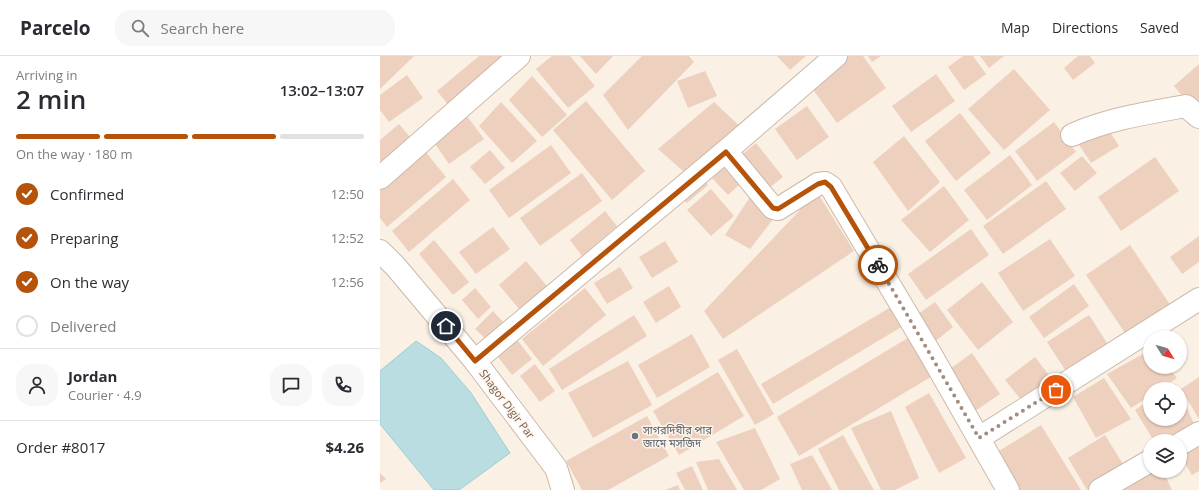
<!DOCTYPE html>
<html lang="en">
<head>
<meta charset="utf-8">
<style>
  :root { --surface:#fff; --page:#f7f7f7; --text:#2b2b33; --muted:#7c7c81; --line:#e1e1e2; --accent:#b45309 }
  body { margin:0; font-family:"Open Sans","Noto Sans Bengali",sans-serif; background:var(--page); color:var(--text); height:100vh; display:flex; flex-direction:column; font-size:15px; white-space:nowrap }
  * { box-sizing:border-box; margin:0 }
  p { font-size:13px; color:var(--muted) }
  .icon { flex:none; width:22px; height:22px; fill:none; stroke:currentColor; stroke-width:2; stroke-linecap:round; stroke-linejoin:round }
  .map { position:relative; flex:1; overflow:hidden }
  .details { display:flex; flex-direction:column; background:var(--surface); width:380px }
  .details>* { flex:none }
  .needle { width:26px; rotate:127deg }
  .fabs { position:absolute; left:763px; top:274px; display:grid; gap:8px }
  .fabs a { display:grid; place-items:center; width:44px; height:44px; border-radius:50%; background:var(--surface); box-shadow:0 1px 3px #0004; font-size:20px }
  .pin { position:absolute; display:grid; place-items:center; width:34px; height:34px; color:#fff; margin:-17px; border:2px solid #fff; border-radius:50%; box-shadow:0 1px 4px #0007 }
  .courier { position:absolute; display:grid; place-items:center; width:40px; height:40px; margin:-20px; border:3px solid #b45309; border-radius:50%; background:#fff; color:#222; box-shadow:0 1px 5px #0007 }
  .head em { font-style:normal; font-weight:600 }
  .head div { display:flex; flex-direction:column-reverse }
  .head { display:flex; align-items:center; justify-content:space-between; height:68px; padding:0 16px }
  h1 { font-size:26px; font-weight:600; line-height:30px }
  .bar { display:grid; grid-template-columns:repeat(4,1fr); gap:6px 4px; align-content:center; height:48px; padding:0 16px }
  .bar i { height:5px; border-radius:3px; background:var(--line) }
  .bar .active { background:var(--accent) }
  .bar p { grid-column:span 4 }
  .line { display:flex; align-items:center; gap:10px; padding:0 16px; border-top:1px solid var(--line) }
  .line div { flex:1 }
  .round { display:grid; place-items:center; flex:none; width:42px; height:42px; border-radius:16px; background:var(--page) }
  ol { padding:0 16px; list-style:none }
  li { display:flex; align-items:center; gap:12px; height:44px }
  li p { margin-inline-start:auto }
  li .icon { padding:4px; border-radius:50%; background:var(--accent); color:#fff; stroke-width:4 }
  li:last-child { color:var(--muted) }
  li i { width:22px; height:22px; border:2px solid var(--line); border-radius:50% }
  header { display:flex; align-items:center; gap:24px; box-sizing:border-box; height:56px; padding:0 20px; background:var(--surface); border-bottom:1px solid var(--line) }
  header strong { font-size:19px }
  nav { display:flex; gap:22px; margin-inline-start:auto; font-size:14px }
  .search { width:280px; height:36px; background:var(--page); display:flex; align-items:center; gap:10px; box-sizing:border-box; padding:0 14px; border-radius:16px; color:var(--muted); font-size:15px }
  main { display:flex; flex:1; min-height:0 }
  .map>svg:first-child { display:block }
  .water { fill:#badde2; stroke:#a1ccd3 }
  .building { fill:#eed0be }
  .lines { fill:none; stroke-linecap:round; stroke-linejoin:round }
  .minor-casing { stroke:#cbb9ab; stroke-width:24 }
  .minor { stroke:#fff; stroke-width:22 }
  .done { stroke:#a18e81; stroke-width:4; stroke-dasharray:0 7.2 }
  .route { stroke:#b45309; stroke-width:5 }
  .worship-dot { fill:#6b7280; stroke:#fef5ea; stroke-width:1.5 }
  .labels { text-anchor:middle; stroke-width:3; stroke-linejoin:round; paint-order:stroke }
  .street-label { font-size:11px; fill:#71584c; stroke:#fef5ea }
  .worship-label { font-size:11px; fill:#5b616d; stroke:#fef5ea; text-anchor:start }
</style>
</head>
<body>
<header>
<strong>Parcelo</strong>
<div class="search"><svg class="icon" aria-label="search" viewBox="0 0 24 24"><circle cx="10" cy="10" r="6"/><path d="M15 15l6 6"/></svg>Search here</div>
<nav><a>Map</a><a>Directions</a><a>Saved</a></nav>
</header>
<main>
<section class="details">
<div class="head"><div><h1>2 min</h1><p>Arriving in</p></div><em>13:02–13:07</em></div>
<div class="bar"><i class="active"></i><i class="active"></i><i class="active"></i><i></i><p>On the way · 180 m</p></div>
<ol>
<li><svg class="icon" aria-label="check" viewBox="0 0 24 24"><path d="M5 12l5 5 9-10"/></svg>Confirmed<p>12:50</p></li>
<li><svg class="icon" aria-label="check" viewBox="0 0 24 24"><path d="M5 12l5 5 9-10"/></svg>Preparing<p>12:52</p></li>
<li><svg class="icon" aria-label="check" viewBox="0 0 24 24"><path d="M5 12l5 5 9-10"/></svg>On the way<p>12:56</p></li>
<li><i></i>Delivered</li>
</ol>
<div class="line" style="height:72px"><a class="round"><svg class="icon" aria-label="person" viewBox="0 0 24 24"><circle cx="12" cy="8" r="4"/><path d="M4 21q1-7 8-7t8 7"/></svg></a><div><b>Jordan</b><p>Courier · 4.9</p></div><a class="round"><svg class="icon" aria-label="chat" viewBox="0 0 24 24"><path d="M4 5h16v11H9l-5 4z"/></svg></a><a class="round"><svg class="icon" aria-label="phone" viewBox="0 0 24 24"><path d="M5 4h4l2 5-3 2q2 4 5 5l2-3 5 2v4C11 20 4 13 5 4z"/></svg></a></div>
<div class="line" style="height:52px"><div>Order #8017</div><b>$4.26</b></div>
</section>
<div class="map">
<svg width="819" height="434" viewBox="0 0 819 434">
  <rect width="100%" height="100%" fill="#faf1e4"/>
  <polygon class="water" points="36,285 61,302 91,337 130,397 79,434 54,434 0,368 0,315"/>
  <g class="building">
    <polygon points="0,0 34,0 0,33"/>
    <polygon points="99,0 140,0 74,56 57,35"/>
    <polygon points="172,0 190,0 215,30 188,52 156,13"/>
    <polygon points="200,0 233,0 216,18"/>
    <polygon points="262,0 309,0 314,6 248,74 223,39"/>
    <polygon points="397,0 426,0 410,14"/>
    <polygon points="468,0 483,0 506,32 457,67 429,28"/>
    <polygon points="488,0 501,0 492,6"/>
    <polygon points="583,0 593,0 606,18 584,34 568,11"/>
    <polygon points="600,0 624,0 609,12"/>
    <polygon points="698,0 710,0 715,7 693,24 684,12"/>
    <polygon points="819,8 819,53 816,56 794,30"/>
    <polygon points="634,13 670,54 624,94 588,53"/>
    <polygon points="325,15 337,40 308,52 297,25"/>
    <polygon points="556,18 575,45 531,76 512,50"/>
    <polygon points="27,19 43,42 9,66 0,54 0,39"/>
    <polygon points="152,20 187,59 162,81 129,44"/>
    <polygon points="206,45 265,115 232,144 173,74"/>
    <polygon points="121,46 157,85 132,107 99,70"/>
    <polygon points="334,46 365,75 310,121 278,93"/>
    <polygon points="427,50 449,81 417,104 395,73"/>
    <polygon points="580,57 611,97 576,125 545,85"/>
    <polygon points="87,60 104,83 69,108 53,85"/>
    <polygon points="674,66 696,96 657,125 635,95"/>
    <polygon points="19,68 35,87 0,117 0,84"/>
    <polygon points="726,70 739,90 711,107 698,87"/>
    <polygon points="524,80 560,126 528,155 493,106"/>
    <polygon points="376,87 403,121 384,136 357,103"/>
    <polygon points="171,89 191,117 129,162 109,134"/>
    <polygon points="44,94 66,121 7,171 0,162 0,132"/>
    <polygon points="110,94 125,112 105,128 90,111"/>
    <polygon points="630,99 652,129 607,164 584,134"/>
    <polygon points="702,100 717,117 695,135 680,117"/>
    <polygon points="775,101 799,135 741,175 718,141"/>
    <polygon points="343,111 359,129 348,139 332,122"/>
    <polygon points="202,117 222,145 160,190 140,162"/>
    <polygon points="322,121 328,129 307,147 300,139"/>
    <polygon points="73,123 90,144 29,196 12,175"/>
    <polygon points="666,125 686,153 623,198 603,170"/>
    <polygon points="564,130 589,164 550,196 521,164"/>
    <polygon points="331,133 354,160 331,180 307,154"/>
    <polygon points="437,136 474,195 343,283 324,255"/>
    <polygon points="372,138 398,157 370,193 345,179"/>
    <polygon points="225,155 237,170 202,200 190,184"/>
    <polygon points="113,171 130,193 96,218 79,196"/>
    <polygon points="591,173 609,199 546,244 528,218"/>
    <polygon points="819,180 819,206 802,218 790,201"/>
    <polygon points="670,183 695,220 643,255 618,217"/>
    <polygon points="54,184 89,226 73,239 39,198"/>
    <polygon points="285,185 298,206 272,222 259,201"/>
    <polygon points="750,189 791,250 747,280 706,219"/>
    <polygon points="146,205 172,236 144,259 119,229"/>
    <polygon points="240,211 253,232 227,248 214,227"/>
    <polygon points="602,226 633,266 598,294 567,254"/>
    <polygon points="694,228 709,250 664,282 649,261"/>
    <polygon points="289,230 301,251 276,267 263,246"/>
    <polygon points="95,232 111,251 98,263 82,244"/>
    <polygon points="205,232 226,259 163,310 142,283"/>
    <polygon points="555,246 573,271 553,287 534,261"/>
    <polygon points="511,251 523,270 393,348 381,328"/>
    <polygon points="113,255 126,269 109,286 95,273"/>
    <polygon points="254,259 267,280 182,334 169,313"/>
    <polygon points="709,259 729,290 687,317 667,286"/>
    <polygon points="312,278 330,311 277,342 258,309"/>
    <polygon points="531,280 554,319 419,400 397,361"/>
    <polygon points="135,281 152,303 132,319 115,297"/>
    <polygon points="357,293 394,358 375,369 338,304"/>
    <polygon points="770,294 770,311 788,311 797,322 780,333 770,333 770,340 751,352 727,318"/>
    <polygon points="592,297 620,338 595,355 567,315"/>
    <polygon points="655,301 675,327 646,350 625,324"/>
    <polygon points="248,305 272,349 213,382 188,337"/>
    <polygon points="155,308 175,335 160,346 140,320"/>
    <polygon points="338,316 364,360 299,399 273,355"/>
    <polygon points="819,321 819,363 801,333"/>
    <polygon points="724,322 751,363 716,382 693,341"/>
    <polygon points="796,328 798,333 787,333"/>
    <polygon points="549,337 586,402 559,417 525,351"/>
    <polygon points="800,337 816,372 796,385 774,385 755,354 770,344 770,363 800,363"/>
    <polygon points="511,355 539,422 515,434 501,434 471,372"/>
    <polygon points="267,360 289,400 228,434 202,434 186,405"/>
    <polygon points="661,369 701,434 636,434 614,398"/>
    <polygon points="375,372 400,423 381,434 364,434 336,386"/>
    <polygon points="463,379 494,434 459,434 438,393"/>
    <polygon points="725,379 746,413 712,434 707,434 688,402"/>
    <polygon points="819,389 819,415 812,419 800,399"/>
    <polygon points="432,399 452,434 422,434 410,408"/>
    <polygon points="339,403 357,434 328,434 316,406"/>
    <polygon points="312,410 323,434 305,434 296,417"/>
    <polygon points="770,415 783,415 792,434 738,434"/>
    <polygon points="0,417 6,423 0,427"/>
    <polygon points="298,429 300,434 285,434"/>
  </g>
  <g class="lines">
    <g class="minor-casing">
      <g id="minor">
        <path d="M692 79C728 63 767 57 806 50L819 61"/>
        <polyline points="346,95 393,152 398,153 438,128 445,127 451,131 550,297 628,434"/>
        <polyline points="0,122 139,0"/>
        <polyline points="0,195 16,211 95,305 176,412 183,434"/>
        <polyline points="95,305 346,95 456,0"/>
        <polyline points="599,382 819,243"/>
        <polyline points="800,388 819,377"/>
        <polyline points="720,434 770,405"/>
      </g>
    </g>
    <use href="#minor" class="minor"/>
  </g>
  <g class="lines">
    <polyline class="done" points="498,209 599,382 676,334"/>
    <polyline class="route" points="66,270 95,305 346,96 393,152 398,153 438,128 445,126 451,131 498,209"/>
  </g>
  <circle class="worship-dot" cx="255" cy="380" r="4"/>
  <g class="labels">
    <g class="street-label">
      <text transform="translate(127 348) rotate(53)" y="4">Shagor Digir Par</text>
    </g>
    <g class="worship-label">
      <text x="263" y="378">সাগরদিঘীর পার<tspan x="263" dy="13">জামে মসজিদ</tspan></text>
    </g>
  </g>
</svg>
<div class="fabs">
<a><svg class="needle" viewBox="-14 -14 28 28"><path d="M0-13l5 13h-10z" fill="#e53935"/><path d="M0 13l5-13h-10z" fill="#7c7c81"/></svg></a>
<a><svg class="icon" aria-label="locate" viewBox="0 0 24 24"><circle cx="12" cy="12" r="6"/><path d="M12 2v4M12 18v4M2 12h4M18 12h4"/></svg></a>
<a><svg class="icon" aria-label="layers" viewBox="0 0 24 24"><path d="M12 4l9 5-9 5-9-5zM3 14l9 5 9-5"/></svg></a>
</div>
<div class="pin" style="left:676px;top:334px;background:#ea580c"><svg class="icon" aria-label="bag" viewBox="0 0 24 24"><path d="M5 8h14l-1 12H6zM9 8a3 3 0 0 1 6 0"/></svg></div>
<div class="pin" style="left:66px;top:270px;background:#1f2937"><svg class="icon" aria-label="home" viewBox="0 0 24 24"><path d="M3 11l9-7 9 7M6 9v11h12V9"/></svg></div>
<div class="courier" style="left:498px;top:209px"><svg class="icon" aria-label="bike" viewBox="0 0 24 24"><circle cx="6" cy="16" r="4"/><circle cx="18" cy="16" r="4"/><path d="M6 16l4-8h5l3 8M10 8l3 8H6M13 5h3"/></svg></div>
</div>
</main>
</body>
</html>
